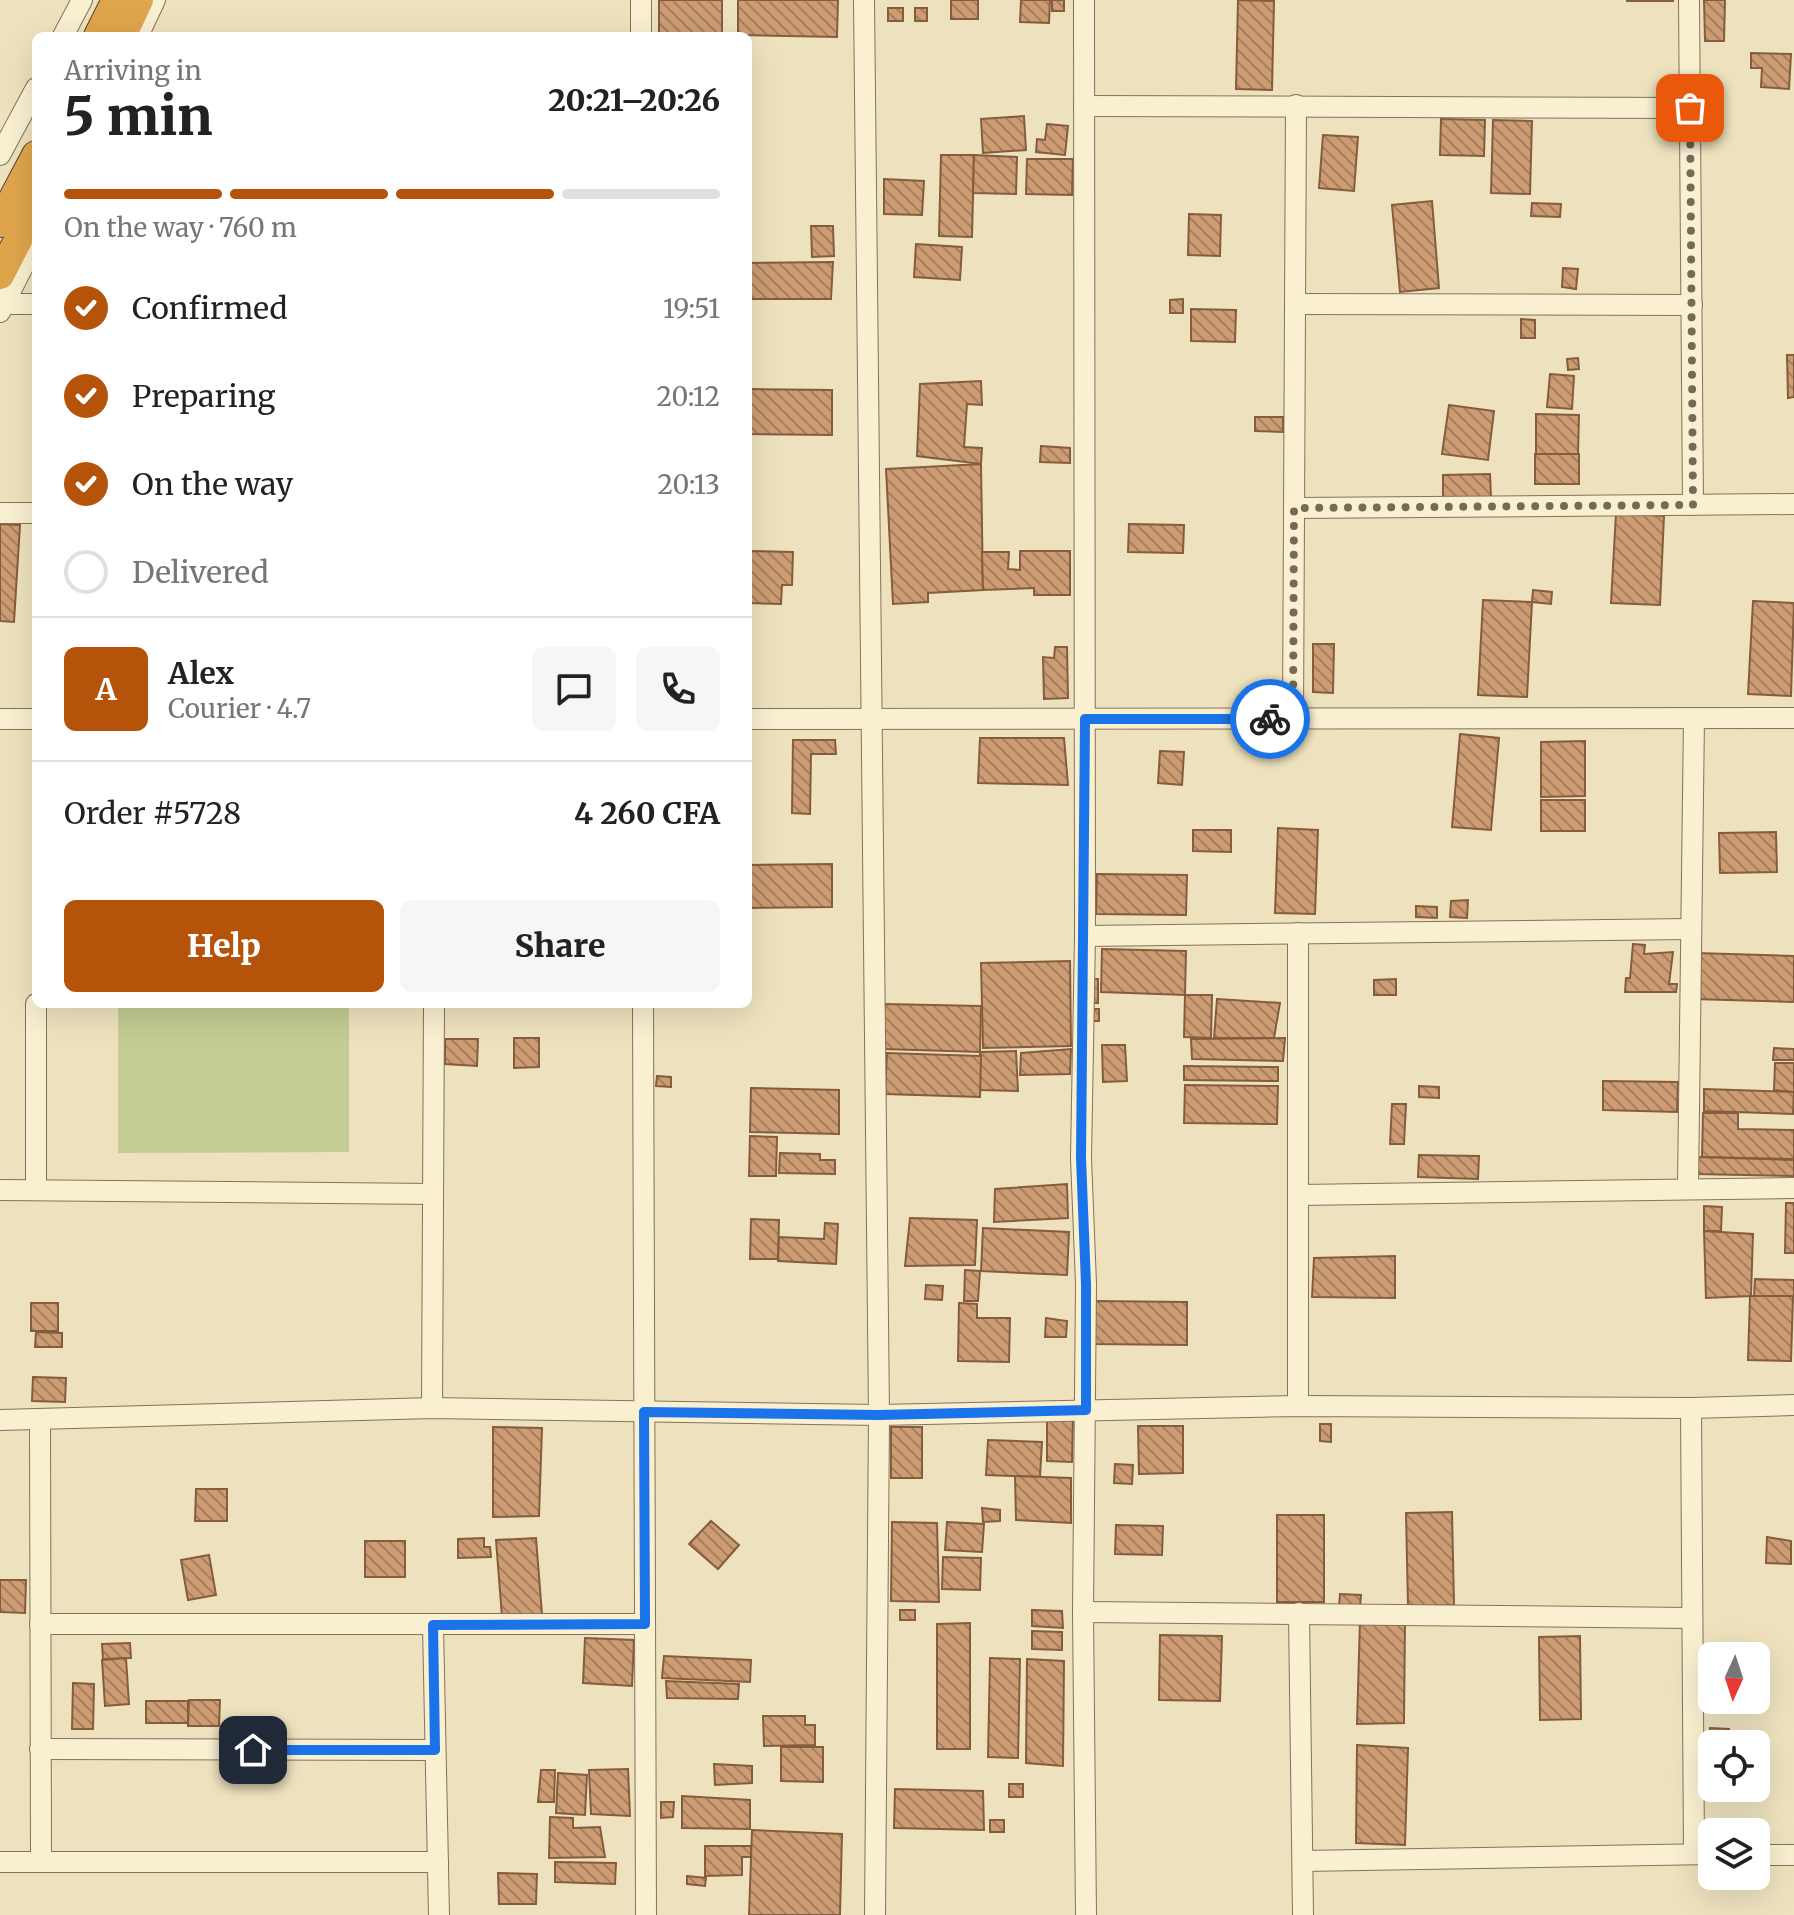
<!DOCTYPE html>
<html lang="en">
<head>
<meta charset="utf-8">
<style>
  :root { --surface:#fff; --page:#f6f6f6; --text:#222; --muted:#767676; --line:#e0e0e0; --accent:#b45309 }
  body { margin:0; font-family:Merriweather,serif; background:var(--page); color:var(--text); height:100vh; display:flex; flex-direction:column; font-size:30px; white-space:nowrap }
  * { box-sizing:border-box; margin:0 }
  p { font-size:26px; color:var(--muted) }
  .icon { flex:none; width:44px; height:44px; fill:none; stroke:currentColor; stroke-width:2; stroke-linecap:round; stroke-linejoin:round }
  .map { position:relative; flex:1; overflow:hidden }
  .sheet { position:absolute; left:32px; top:32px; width:720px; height:976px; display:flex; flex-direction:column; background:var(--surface); border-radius:12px; box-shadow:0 8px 32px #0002 }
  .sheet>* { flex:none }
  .needle { width:52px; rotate:183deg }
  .buttons { position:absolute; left:1698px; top:1642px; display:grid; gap:16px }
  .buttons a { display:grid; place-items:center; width:72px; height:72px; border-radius:12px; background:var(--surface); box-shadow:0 8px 32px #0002; font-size:40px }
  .pin { position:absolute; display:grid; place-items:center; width:68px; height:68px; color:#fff; margin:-34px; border-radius:16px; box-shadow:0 4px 12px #0006 }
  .courier { position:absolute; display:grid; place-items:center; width:80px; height:80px; margin:-40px; border:6px solid #1a73e8; border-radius:50%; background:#fff; color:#222; box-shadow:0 2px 10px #0007 }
  .head em { font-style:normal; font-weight:800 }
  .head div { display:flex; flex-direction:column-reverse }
  .head { display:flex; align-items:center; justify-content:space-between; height:136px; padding:0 32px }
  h1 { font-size:52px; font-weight:800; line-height:60px }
  .bar { display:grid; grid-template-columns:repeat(4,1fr); gap:12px 8px; align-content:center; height:96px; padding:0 32px }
  .bar i { height:10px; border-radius:6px; background:var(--line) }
  .bar .active { background:var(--accent) }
  .bar p { grid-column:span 4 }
  .line { display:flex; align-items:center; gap:20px; padding:0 32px; border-top:2px solid var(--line) }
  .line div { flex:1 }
  .round { display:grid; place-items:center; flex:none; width:84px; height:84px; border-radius:12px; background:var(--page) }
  ol { padding:0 32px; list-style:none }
  li { display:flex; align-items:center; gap:24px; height:88px }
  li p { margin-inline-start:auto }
  li .icon { padding:8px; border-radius:50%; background:var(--accent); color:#fff; stroke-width:4 }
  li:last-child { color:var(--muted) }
  li i { width:44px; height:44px; border:4px solid var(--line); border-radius:50% }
  .cta { display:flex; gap:16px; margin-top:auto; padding:16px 32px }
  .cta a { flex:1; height:92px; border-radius:12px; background:var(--accent); color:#fff; font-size:32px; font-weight:800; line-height:92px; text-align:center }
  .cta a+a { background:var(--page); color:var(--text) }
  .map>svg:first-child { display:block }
  .green { fill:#c3cc92 }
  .building { fill:url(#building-back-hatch); stroke:#855c3d; stroke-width:2 }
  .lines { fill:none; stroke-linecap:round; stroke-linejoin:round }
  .minor-casing { stroke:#867257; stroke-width:22 }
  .highway-casing { stroke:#53402b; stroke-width:30 }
  .minor { stroke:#f9efd1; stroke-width:20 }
  .highway { stroke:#dfa54c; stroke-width:28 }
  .done { stroke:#766a55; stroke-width:8; stroke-dasharray:0 14.4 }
  .route { stroke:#1a73e8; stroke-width:10 }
</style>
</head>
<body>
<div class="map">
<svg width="1794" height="1915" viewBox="0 0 1794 1915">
  <defs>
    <pattern id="building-back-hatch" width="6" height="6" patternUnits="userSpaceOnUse" patternTransform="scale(2)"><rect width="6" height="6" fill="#cd9c73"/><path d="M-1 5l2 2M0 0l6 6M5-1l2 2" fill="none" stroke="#a77f5e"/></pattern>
  </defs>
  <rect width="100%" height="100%" fill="#eee2be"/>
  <polygon class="green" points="118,1004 349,1004 349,1152 118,1153"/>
  <g class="building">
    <rect x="659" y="0" width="63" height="36"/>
    <polygon points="738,0 838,0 837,37 738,35"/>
    <rect x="951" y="0" width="27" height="19"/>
    <polygon points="1021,0 1050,0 1049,23 1020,22"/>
    <rect x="1052" y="0" width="12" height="11"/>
    <polygon points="1238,0 1274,1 1272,90 1236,89"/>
    <rect x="1627" y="0" width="46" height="1"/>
    <polygon points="1704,0 1725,0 1724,41 1705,41"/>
    <rect x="888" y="8" width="15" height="13"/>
    <rect x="915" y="8" width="12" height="13"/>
    <polygon points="1751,53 1791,54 1789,89 1761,87 1762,68 1751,68"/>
    <polygon points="1024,116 1026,150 983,153 981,119"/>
    <polygon points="1441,119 1485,120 1484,156 1440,155"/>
    <polygon points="1493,120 1532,121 1530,194 1491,193"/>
    <polygon points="1047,124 1068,126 1065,155 1036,152 1037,139 1045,140"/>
    <polygon points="1323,135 1358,137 1354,191 1319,188"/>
    <polygon points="941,155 974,155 972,237 939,236"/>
    <polygon points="974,155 1017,157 1016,194 973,193"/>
    <polygon points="1027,159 1073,159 1072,195 1026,194"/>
    <polygon points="884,179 924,181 922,215 884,214"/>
    <polygon points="1432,201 1439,288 1400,292 1392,205"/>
    <polygon points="1532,203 1561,204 1560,217 1531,216"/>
    <polygon points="1189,214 1221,215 1220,256 1188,255"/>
    <polygon points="811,226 833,226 834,256 812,257"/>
    <polygon points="916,244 962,247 960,280 914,277"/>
    <polygon points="833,262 831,299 748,299 748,263"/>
    <polygon points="1563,268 1578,269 1576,289 1562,287"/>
    <polygon points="1183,299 1183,313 1170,313 1170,300"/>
    <polygon points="1191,309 1236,310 1235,342 1191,341"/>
    <polygon points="1521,319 1535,320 1535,338 1521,338"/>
    <polygon points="1787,355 1794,355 1794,397 1788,398"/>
    <polygon points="1578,358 1579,369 1568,370 1567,359"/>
    <polygon points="1550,374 1574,376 1572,409 1547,407"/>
    <polygon points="981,381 982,405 967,404 964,447 982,448 981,464 917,456 920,384"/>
    <polygon points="748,389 832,390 832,435 748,434"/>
    <polygon points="1449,405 1494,411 1488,460 1442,454"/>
    <rect x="33" y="411" width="3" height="89"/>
    <polygon points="1536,414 1579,415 1578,455 1536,455"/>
    <polygon points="1255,417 1283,417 1283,432 1255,431"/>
    <polygon points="1041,446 1070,448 1070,463 1040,462"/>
    <rect x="1535" y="454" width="44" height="30"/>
    <polygon points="981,464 983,590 928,593 928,602 893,604 886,469"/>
    <polygon points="1490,474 1491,497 1443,498 1443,475"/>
    <polygon points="1616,513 1664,516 1660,605 1611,603"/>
    <polygon points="0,524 20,525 14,622 0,621"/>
    <polygon points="1129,524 1184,525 1183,553 1128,552"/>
    <polygon points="751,551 793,552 792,585 782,585 781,604 749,603"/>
    <polygon points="1020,551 1070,551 1070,595 1034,595 1034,588 983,590 982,552 1009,552 1008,569 1020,570"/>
    <polygon points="1533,590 1552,592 1551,604 1532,602"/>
    <polygon points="1483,600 1532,602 1527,697 1478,695"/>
    <polygon points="1753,601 1794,603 1791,696 1748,694"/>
    <polygon points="1313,644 1334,644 1333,693 1313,692"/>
    <polygon points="1055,647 1067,647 1068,698 1044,699 1043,657 1054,658"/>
    <polygon points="1460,734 1499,738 1491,830 1452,827"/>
    <polygon points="980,738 1064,738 1068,785 978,783"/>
    <polygon points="748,739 751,740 749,826 748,826"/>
    <polygon points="793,740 835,740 836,754 811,754 810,814 792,813"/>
    <polygon points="1585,741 1585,796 1541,797 1541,742"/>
    <polygon points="1160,751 1184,752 1182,785 1158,783"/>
    <rect x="1541" y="800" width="44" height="31"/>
    <polygon points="1278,828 1318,830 1315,914 1275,913"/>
    <polygon points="1193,830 1231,830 1231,852 1193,851"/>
    <polygon points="1776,832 1777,872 1720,873 1719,833"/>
    <polygon points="832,864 832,907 748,908 748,865"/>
    <polygon points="1097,874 1187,875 1186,915 1096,914"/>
    <polygon points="1468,900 1467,918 1450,917 1451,901"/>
    <polygon points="1416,906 1437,907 1437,918 1416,917"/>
    <polygon points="1633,944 1645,945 1644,954 1673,952 1669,984 1677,984 1676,992 1625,992 1626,978 1630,978"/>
    <polygon points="1102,949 1186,951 1185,995 1101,992"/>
    <polygon points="1696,953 1794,956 1794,1002 1694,999"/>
    <polygon points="1070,961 1071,1046 983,1048 981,963"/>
    <rect x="1093" y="979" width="5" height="24"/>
    <polygon points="1396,979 1396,995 1374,995 1374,980"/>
    <polygon points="1185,995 1212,995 1211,1038 1184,1037"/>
    <polygon points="1217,999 1280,1003 1274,1038 1214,1038"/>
    <polygon points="884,1004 981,1006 980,1052 883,1049"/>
    <polygon points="1087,1009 1099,1009 1099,1021 1086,1021"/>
    <polygon points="514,1038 539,1038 539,1067 514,1068"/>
    <polygon points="1285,1038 1283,1061 1192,1059 1191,1039"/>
    <polygon points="445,1039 478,1039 477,1066 445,1064"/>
    <polygon points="1102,1045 1125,1045 1127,1081 1103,1082"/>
    <polygon points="1774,1048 1794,1049 1794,1060 1773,1060"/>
    <polygon points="1071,1049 1070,1074 1020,1075 1021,1053"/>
    <polygon points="1016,1051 1018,1091 980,1090 980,1052"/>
    <polygon points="887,1053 981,1056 980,1097 885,1094"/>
    <polygon points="1775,1063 1794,1063 1794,1092 1774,1090"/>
    <polygon points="1184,1066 1278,1067 1278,1081 1184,1080"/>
    <polygon points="657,1076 671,1077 671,1087 656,1086"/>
    <polygon points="1603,1081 1678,1082 1677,1112 1603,1110"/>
    <polygon points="1185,1085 1278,1086 1277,1124 1184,1123"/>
    <polygon points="1419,1086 1439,1087 1439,1098 1419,1097"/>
    <polygon points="751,1088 839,1090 839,1134 750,1132"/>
    <polygon points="1704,1089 1794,1092 1793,1114 1704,1111"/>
    <polygon points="1392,1104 1406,1104 1404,1144 1390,1144"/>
    <polygon points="1703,1113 1738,1113 1738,1129 1794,1130 1794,1159 1702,1157"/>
    <polygon points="750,1136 777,1137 776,1176 749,1176"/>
    <polygon points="780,1153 820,1154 820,1160 835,1160 835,1174 779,1173"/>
    <polygon points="1419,1155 1479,1156 1478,1179 1418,1177"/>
    <polygon points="1695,1157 1794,1160 1794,1176 1696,1174"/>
    <polygon points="1067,1184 1068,1218 994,1222 995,1189"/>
    <polygon points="1786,1203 1794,1203 1794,1253 1785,1253"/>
    <polygon points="1704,1206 1722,1207 1721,1231 1704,1231"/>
    <polygon points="910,1218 977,1220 975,1265 905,1266"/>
    <polygon points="751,1219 779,1220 778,1259 750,1259"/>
    <polygon points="825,1223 838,1224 836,1264 778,1261 779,1237 824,1239"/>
    <polygon points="983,1228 1069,1232 1067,1275 981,1271"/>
    <polygon points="1704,1231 1753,1234 1751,1296 1706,1298"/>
    <polygon points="1395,1256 1395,1298 1312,1297 1314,1258"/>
    <polygon points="965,1270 980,1271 978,1301 964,1301"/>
    <polygon points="1755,1279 1794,1280 1794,1297 1754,1296"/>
    <polygon points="926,1285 943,1286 942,1300 925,1299"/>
    <polygon points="1750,1296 1793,1296 1791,1361 1748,1360"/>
    <polygon points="1093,1301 1187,1302 1187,1345 1093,1344"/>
    <rect x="31" y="1303" width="27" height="28"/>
    <polygon points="959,1303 977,1304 977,1318 1010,1318 1009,1362 958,1361"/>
    <polygon points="1046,1318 1067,1321 1066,1337 1045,1337"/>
    <polygon points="36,1332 62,1333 62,1347 35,1347"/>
    <polygon points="33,1377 66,1378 65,1402 32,1401"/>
    <polygon points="1047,1417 1073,1418 1072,1462 1047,1461"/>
    <polygon points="1320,1424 1331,1424 1331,1442 1320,1441"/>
    <polygon points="1138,1426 1183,1426 1183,1473 1139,1474"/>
    <polygon points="493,1427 542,1428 539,1516 493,1517"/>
    <rect x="891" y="1427" width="31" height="51"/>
    <polygon points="988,1440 1042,1442 1040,1477 986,1475"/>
    <polygon points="1115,1464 1133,1465 1132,1484 1114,1483"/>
    <polygon points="1015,1476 1071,1478 1071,1523 1016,1520"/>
    <polygon points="196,1489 227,1489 227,1521 195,1521"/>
    <polygon points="982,1508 1000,1510 1000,1521 983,1522"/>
    <polygon points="1452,1512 1454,1605 1408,1607 1406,1513"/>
    <rect x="1277" y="1515" width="47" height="87"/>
    <polygon points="711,1521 739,1545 718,1569 689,1544"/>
    <polygon points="892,1522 937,1523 939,1602 891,1601"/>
    <polygon points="947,1522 984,1524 982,1552 945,1550"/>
    <polygon points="1116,1525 1163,1526 1162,1555 1115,1554"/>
    <polygon points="1767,1537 1791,1541 1791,1564 1766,1563"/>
    <polygon points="484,1538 484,1547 490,1547 491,1557 458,1558 458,1539"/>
    <polygon points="536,1538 542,1614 502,1617 496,1540"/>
    <rect x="365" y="1541" width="40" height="36"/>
    <polygon points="209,1555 216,1595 188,1600 181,1560"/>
    <polygon points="943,1557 981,1558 980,1590 942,1589"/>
    <polygon points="0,1580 26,1580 25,1613 0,1612"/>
    <polygon points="1340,1594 1361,1595 1360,1608 1339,1607"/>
    <rect x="900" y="1610" width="15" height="10"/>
    <polygon points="1032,1610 1062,1611 1063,1628 1032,1626"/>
    <polygon points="1360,1620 1405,1621 1404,1723 1357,1724"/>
    <polygon points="970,1623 970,1749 937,1749 937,1624"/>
    <polygon points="1032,1631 1062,1632 1062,1650 1032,1649"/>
    <polygon points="1160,1635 1222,1636 1220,1701 1159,1700"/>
    <polygon points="1580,1636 1581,1719 1540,1720 1539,1637"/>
    <polygon points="585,1638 634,1640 632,1686 583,1683"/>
    <polygon points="130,1643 131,1658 103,1659 102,1644"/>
    <polygon points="664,1656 751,1660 750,1682 662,1678"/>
    <polygon points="126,1658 129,1704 105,1706 102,1660"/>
    <polygon points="990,1658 1020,1659 1018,1758 988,1757"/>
    <polygon points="1027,1659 1064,1661 1063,1766 1026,1763"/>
    <polygon points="666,1681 739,1684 738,1699 667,1698"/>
    <polygon points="73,1683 94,1684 93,1729 72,1729"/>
    <polygon points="189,1700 220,1700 219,1726 188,1726"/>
    <rect x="146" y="1701" width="42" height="22"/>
    <polygon points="763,1716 805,1716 805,1725 815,1725 815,1745 764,1746"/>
    <polygon points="1710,1728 1729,1729 1729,1744 1712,1744 1712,1788 1729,1788 1729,1796 1708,1796"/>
    <polygon points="1357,1745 1408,1748 1405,1845 1356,1843"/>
    <polygon points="781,1747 823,1747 823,1782 781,1781"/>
    <polygon points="714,1764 752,1766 752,1783 715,1785"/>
    <polygon points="628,1769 630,1816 591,1814 589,1770"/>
    <polygon points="541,1770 555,1770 554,1802 538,1802"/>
    <polygon points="558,1773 587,1775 585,1815 556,1813"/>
    <rect x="1009" y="1784" width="14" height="13"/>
    <polygon points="895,1789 983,1791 984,1830 894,1828"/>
    <polygon points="682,1796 750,1800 750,1829 682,1828"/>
    <polygon points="661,1802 674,1802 673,1817 661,1818"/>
    <polygon points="550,1817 573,1818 573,1828 600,1827 605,1857 549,1858"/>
    <rect x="990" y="1820" width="14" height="12"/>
    <polygon points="752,1830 842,1834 840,1915 749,1915"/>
    <polygon points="705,1846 751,1846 751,1857 742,1857 742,1875 705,1876"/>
    <polygon points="555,1862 616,1863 615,1884 555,1882"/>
    <polygon points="498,1873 537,1874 536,1904 499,1904"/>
    <polygon points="687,1876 706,1878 705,1886 687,1884"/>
  </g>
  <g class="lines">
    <g class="minor-casing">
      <g id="minor">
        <polyline points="864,0 879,1415 875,1915"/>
        <polyline points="1084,0 1085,936 1081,1158 1086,1284 1083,1612 1086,1915"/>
        <polyline points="1689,0 1693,505"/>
        <polyline points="63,36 82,0"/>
        <polyline points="138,36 155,0"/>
        <polyline points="641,36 641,0"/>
        <polyline points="1084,106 1690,108"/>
        <polyline points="0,155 36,88"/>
        <polyline points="0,304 36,304"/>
        <polyline points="1295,304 1692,305"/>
        <polyline points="0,312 36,241"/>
        <polyline points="1294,508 1794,504"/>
        <polyline points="0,513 36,513"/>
        <polyline points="0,719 36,719"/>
        <polyline points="748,719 1794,718"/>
        <polyline points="1293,719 1296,105"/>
        <polyline points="1085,936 1689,929"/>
        <polyline points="643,1004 646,1915"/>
        <polyline points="1688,1186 1694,718"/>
        <polyline points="36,1189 36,1004"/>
        <polyline points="0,1190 433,1194"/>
        <polyline points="1299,1195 1794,1188"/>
        <polyline points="1298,1406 1298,933"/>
        <polyline points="432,1408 434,1004"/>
        <polyline points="1691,1408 1694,1854"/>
        <polyline points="0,1420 432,1408 879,1415 1298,1406 1691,1408 1794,1405"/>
        <polyline points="40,1420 41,1862"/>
        <polyline points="1083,1612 1692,1618"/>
        <polyline points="1299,1613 1303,1915"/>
        <polyline points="40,1624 645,1624"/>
        <polyline points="433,1625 439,1915"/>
        <polyline points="40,1749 435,1750"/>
        <polyline points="1756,1855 1794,1855"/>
        <polyline points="1303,1861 1712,1854"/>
        <polyline points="0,1862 438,1862"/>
      </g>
    </g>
    <g class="highway-casing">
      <g id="highway">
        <polyline points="98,36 116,0"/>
        <polyline points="122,36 139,0"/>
        <polyline points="0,223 36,155"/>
        <polyline points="0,275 36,205"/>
      </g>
    </g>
    <use href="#minor" class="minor"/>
    <use href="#highway" class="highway"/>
  </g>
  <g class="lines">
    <polyline class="done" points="1270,719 1293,719 1294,508 1693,505 1690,108"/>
    <polyline class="route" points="253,1750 435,1750 433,1625 645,1624 644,1412 879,1415 1086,1410 1086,1284 1081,1158 1085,719 1270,719"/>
  </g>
</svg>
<div class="buttons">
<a><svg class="needle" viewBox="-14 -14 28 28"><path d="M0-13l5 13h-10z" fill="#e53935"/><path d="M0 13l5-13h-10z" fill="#767676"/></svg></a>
<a><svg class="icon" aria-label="locate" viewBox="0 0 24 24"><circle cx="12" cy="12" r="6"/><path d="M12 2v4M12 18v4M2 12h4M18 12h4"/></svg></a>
<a><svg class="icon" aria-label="layers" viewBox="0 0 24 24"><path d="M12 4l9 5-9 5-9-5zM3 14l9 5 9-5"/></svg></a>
</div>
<div class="pin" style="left:1690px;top:108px;background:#ea580c"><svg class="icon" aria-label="bag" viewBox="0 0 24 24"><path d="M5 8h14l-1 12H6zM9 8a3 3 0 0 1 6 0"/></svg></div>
<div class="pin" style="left:253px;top:1750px;background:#1f2937"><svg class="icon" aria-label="home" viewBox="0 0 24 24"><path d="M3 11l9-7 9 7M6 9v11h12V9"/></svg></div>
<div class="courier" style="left:1270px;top:719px"><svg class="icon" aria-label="bike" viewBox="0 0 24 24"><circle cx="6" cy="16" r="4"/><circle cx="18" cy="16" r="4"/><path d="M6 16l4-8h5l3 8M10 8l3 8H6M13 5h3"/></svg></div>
<section class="sheet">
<div class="head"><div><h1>5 min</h1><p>Arriving in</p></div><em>20:21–20:26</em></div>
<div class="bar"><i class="active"></i><i class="active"></i><i class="active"></i><i></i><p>On the way · 760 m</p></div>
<ol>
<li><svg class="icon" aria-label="check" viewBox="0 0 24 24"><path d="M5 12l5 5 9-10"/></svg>Confirmed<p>19:51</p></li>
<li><svg class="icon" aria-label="check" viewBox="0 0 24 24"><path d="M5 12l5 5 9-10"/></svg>Preparing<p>20:12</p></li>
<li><svg class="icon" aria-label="check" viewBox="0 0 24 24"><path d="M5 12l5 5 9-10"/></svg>On the way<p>20:13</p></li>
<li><i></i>Delivered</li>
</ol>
<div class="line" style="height:144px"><b class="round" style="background:var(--accent);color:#fff">A</b><div><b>Alex</b><p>Courier · 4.7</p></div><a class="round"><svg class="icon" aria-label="chat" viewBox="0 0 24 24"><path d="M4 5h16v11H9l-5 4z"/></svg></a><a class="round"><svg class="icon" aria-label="phone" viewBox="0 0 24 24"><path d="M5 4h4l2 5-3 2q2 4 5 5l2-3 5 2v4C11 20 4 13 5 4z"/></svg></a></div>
<div class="line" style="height:104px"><div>Order #5728</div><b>4 260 CFA</b></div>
<div class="cta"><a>Help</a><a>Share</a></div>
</section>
</div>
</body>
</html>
